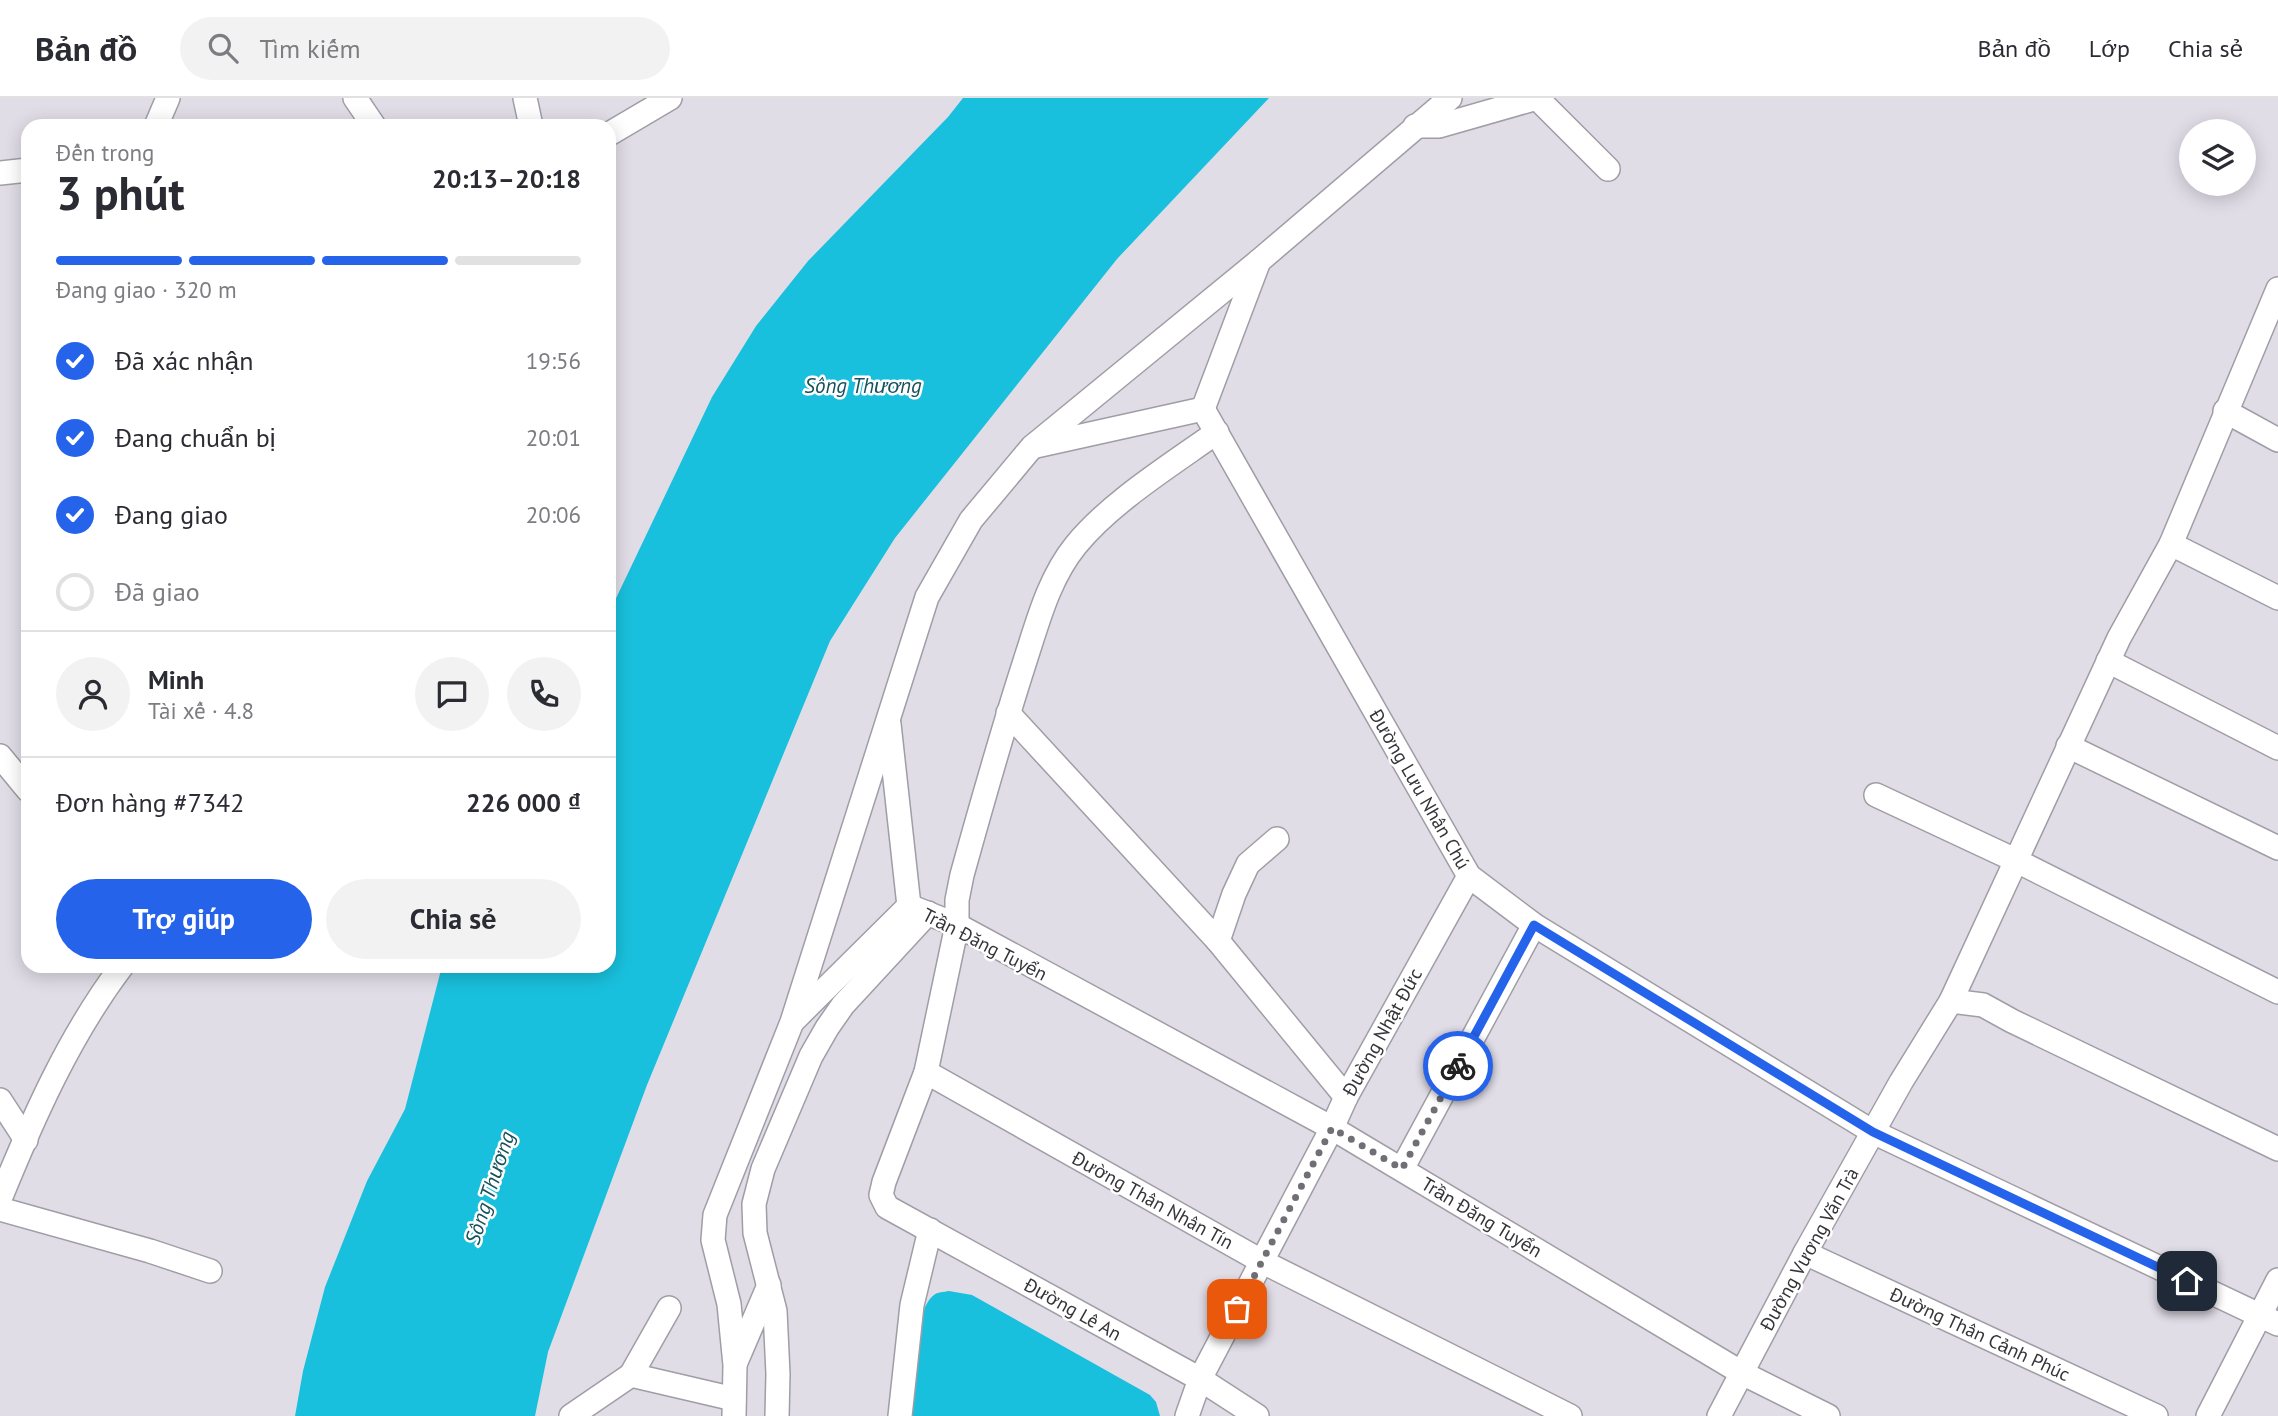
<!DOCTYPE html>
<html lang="vi">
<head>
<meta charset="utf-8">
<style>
  :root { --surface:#fff; --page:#f2f2f3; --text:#2b2b33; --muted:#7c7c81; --line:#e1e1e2; --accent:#2563eb }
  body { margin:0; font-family:"PT Sans",sans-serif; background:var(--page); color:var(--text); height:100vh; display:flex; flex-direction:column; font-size:26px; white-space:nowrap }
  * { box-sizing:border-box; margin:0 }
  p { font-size:23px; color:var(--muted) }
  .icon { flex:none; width:38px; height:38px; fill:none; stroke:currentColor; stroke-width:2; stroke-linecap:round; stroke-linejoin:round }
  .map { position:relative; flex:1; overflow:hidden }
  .drawer { position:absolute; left:21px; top:21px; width:595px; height:854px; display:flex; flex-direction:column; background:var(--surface); border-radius:21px; box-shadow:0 4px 18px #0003 }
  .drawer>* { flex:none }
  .fabs { position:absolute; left:2179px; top:21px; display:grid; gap:14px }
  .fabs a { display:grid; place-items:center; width:77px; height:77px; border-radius:50%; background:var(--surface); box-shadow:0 4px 18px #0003; font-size:35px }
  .pin { position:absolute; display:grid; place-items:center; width:60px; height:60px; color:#fff; margin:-30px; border-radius:14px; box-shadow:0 4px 10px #0006 }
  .courier { position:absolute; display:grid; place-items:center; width:70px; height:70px; margin:-35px; border:5px solid #2563eb; border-radius:50%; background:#fff; color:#222; box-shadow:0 2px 9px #0007 }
  .headline em { font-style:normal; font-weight:700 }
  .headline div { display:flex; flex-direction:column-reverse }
  .headline { display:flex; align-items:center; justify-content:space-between; height:119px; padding:0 35px }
  h1 { font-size:46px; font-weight:700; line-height:52px }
  .bar { display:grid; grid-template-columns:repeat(4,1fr); gap:10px 7px; align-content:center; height:84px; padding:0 35px }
  .bar i { height:9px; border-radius:5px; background:var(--line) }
  .bar .on { background:var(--accent) }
  .bar p { grid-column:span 4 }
  .line { display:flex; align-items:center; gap:18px; padding:0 35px; border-top:2px solid var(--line) }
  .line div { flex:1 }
  .round { display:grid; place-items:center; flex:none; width:74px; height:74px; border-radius:37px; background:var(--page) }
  ol { padding:0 35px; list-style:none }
  li { display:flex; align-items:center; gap:21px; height:77px }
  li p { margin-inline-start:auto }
  li .icon { padding:7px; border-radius:50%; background:var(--accent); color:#fff; stroke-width:4 }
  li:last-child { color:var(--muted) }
  li i { width:38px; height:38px; border:4px solid var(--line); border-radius:50% }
  .button { display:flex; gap:14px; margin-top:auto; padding:14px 35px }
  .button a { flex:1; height:80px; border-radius:42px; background:var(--accent); color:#fff; font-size:28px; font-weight:700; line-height:80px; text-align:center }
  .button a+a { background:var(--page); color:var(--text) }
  header { display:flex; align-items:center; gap:42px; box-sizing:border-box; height:98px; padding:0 35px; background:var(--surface); border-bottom:2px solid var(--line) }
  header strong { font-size:33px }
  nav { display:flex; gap:38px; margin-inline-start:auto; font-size:24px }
  .search { width:490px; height:63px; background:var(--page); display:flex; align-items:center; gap:18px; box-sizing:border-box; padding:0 24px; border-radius:38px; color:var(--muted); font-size:26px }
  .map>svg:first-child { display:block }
  .water { fill:#19c0dd }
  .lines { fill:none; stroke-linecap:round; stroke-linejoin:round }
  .minor-casing { stroke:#a09da6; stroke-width:26 }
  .minor { stroke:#fff; stroke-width:23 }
  .done { stroke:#716f75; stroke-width:7; stroke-dasharray:0 12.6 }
  .route { stroke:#2563eb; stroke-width:9 }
  .labels { text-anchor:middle; stroke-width:5; stroke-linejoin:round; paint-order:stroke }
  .street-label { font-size:19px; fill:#353438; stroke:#fff }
  .water-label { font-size:21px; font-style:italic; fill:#15525e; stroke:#fff }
</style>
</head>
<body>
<header>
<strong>Bản đồ</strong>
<div class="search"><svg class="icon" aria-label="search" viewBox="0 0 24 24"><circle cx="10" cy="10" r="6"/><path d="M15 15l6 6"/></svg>Tìm kiếm</div>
<nav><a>Bản đồ</a><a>Lớp</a><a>Chia sẻ</a></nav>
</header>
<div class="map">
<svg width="2278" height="1318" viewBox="0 0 2278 1318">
  <rect width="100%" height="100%" fill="#e1dde7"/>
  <g class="water">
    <polygon points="963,0 1269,0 1117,161 895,440 830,543 647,987 548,1254 535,1318 295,1318 303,1273 325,1189 367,1083 405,1011 442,868 609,868 609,515 712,299 756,228 808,163 948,19"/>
    <path d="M949 1193 972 1197 1150 1297 1156 1304 1160 1318H909C911 1292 913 1212 934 1197 937 1194 944 1194 949 1193Z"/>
  </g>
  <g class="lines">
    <g class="minor-casing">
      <g id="minor">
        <polyline points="355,0 374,28"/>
        <polyline points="525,0 531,28"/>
        <polyline points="1537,0 1608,71"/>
        <polyline points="156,28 168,0"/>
        <polyline points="1415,28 1439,28 1537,0"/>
        <polyline points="609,36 670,0"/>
        <polyline points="0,75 28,72"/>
        <polyline points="1203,311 1469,778 1534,827 1873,1034 2278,1226"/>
        <polyline points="2225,313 2278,342"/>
        <path d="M1217 334C1171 367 1111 404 1076 447 1049 480 1038 523 1025 563 1002 634 982 705 962 777L957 802V827L926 974 884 1084 881 1097 887 1109 1200 1281 1257 1318"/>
        <polyline points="1036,348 1203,311 1259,163"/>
        <polyline points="2171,446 2278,500"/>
        <polyline points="2108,563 2278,650"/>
        <polyline points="1008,615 1218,843 1346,999"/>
        <polyline points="2068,648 2278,750"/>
        <polyline points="0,658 28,692"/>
        <polyline points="1876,697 2015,762 2278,894"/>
        <polyline points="909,808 957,827 1332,1030 1742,1275 1828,1318"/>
        <polyline points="1218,843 1234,796 1248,766 1277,741"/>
        <polyline points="1951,903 1983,907 2012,923 2278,1051"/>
        <polyline points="795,921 909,808 889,626"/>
        <polyline points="926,974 1263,1164 1570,1318"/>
        <polyline points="0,1002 26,1042"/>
        <polyline points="1402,1071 1534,827"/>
        <path d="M0 1101C33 1020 69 938 122 868"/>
        <polyline points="0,1111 150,1153 210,1173"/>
        <polyline points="1805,1155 2156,1318"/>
        <polyline points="736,1264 769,1187"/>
        <polyline points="631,1277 669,1210"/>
        <polyline points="571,1318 631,1277 734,1301"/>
        <polyline points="734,1318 735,1267 729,1206 713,1142 715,1117 792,924 927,499 971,422 1032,349 1259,163 1450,0"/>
        <polyline points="777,1318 778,1276 775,1213 755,1135 754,1106 763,1071 811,958 827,930 843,907 928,815"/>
        <polyline points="900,1318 912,1207 930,1132"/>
        <polyline points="1187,1318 1200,1281 1332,1030 1346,999 1469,778"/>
        <polyline points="1719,1318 1805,1155 1901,984 1951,903 2119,540 2171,446 2278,191"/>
        <polyline points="2208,1318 2278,1182"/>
      </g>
    </g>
    <use href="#minor" class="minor"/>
  </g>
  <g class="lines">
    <polyline class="done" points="1237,1211 1332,1030 1402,1071 1458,968"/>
    <polyline class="route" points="1458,968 1534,827 1873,1034 2187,1183"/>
  </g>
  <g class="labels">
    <g class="street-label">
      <text transform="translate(1420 691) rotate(60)" y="7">Đường Lưu Nhân Chú</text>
      <text transform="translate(985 846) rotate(27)" y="7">Trần Đăng Tuyển</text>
      <text transform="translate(1382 934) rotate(-61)" y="7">Đường Nhật Đức</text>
      <text transform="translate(1153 1102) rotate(29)" y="7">Đường Thân Nhân Tín</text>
      <text transform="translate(1482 1119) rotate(31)" y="7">Trần Đăng Tuyển</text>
      <text transform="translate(1809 1151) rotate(-61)" y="7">Đường Vương Văn Trà</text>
      <text transform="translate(1073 1211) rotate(29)" y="7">Đường Lê An</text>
      <text transform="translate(1980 1236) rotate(25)" y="7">Đường Thân Cảnh Phúc</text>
    </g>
    <g class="water-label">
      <text x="863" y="295">Sông Thương</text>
      <text transform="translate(490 1090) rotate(-72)" y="7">Sông Thương</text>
    </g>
  </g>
</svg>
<div class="fabs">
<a><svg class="icon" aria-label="layers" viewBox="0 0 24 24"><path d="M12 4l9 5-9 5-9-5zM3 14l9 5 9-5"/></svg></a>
</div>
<div class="pin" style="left:1237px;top:1211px;background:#ea580c"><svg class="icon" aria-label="bag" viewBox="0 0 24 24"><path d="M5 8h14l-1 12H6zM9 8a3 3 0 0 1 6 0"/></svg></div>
<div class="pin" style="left:2187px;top:1183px;background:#1f2937"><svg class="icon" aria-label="home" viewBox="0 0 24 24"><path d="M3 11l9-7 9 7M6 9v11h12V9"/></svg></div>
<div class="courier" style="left:1458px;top:968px"><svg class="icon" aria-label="bike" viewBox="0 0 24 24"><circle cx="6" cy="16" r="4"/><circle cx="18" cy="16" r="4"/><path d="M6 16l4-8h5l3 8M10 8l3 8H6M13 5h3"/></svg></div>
<section class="drawer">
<div class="headline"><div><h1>3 phút</h1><p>Đến trong</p></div><em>20:13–20:18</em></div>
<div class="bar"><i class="on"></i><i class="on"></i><i class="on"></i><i></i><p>Đang giao · 320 m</p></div>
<ol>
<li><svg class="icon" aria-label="check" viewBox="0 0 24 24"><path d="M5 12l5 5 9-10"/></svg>Đã xác nhận<p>19:56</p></li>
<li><svg class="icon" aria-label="check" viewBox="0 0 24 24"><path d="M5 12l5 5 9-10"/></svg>Đang chuẩn bị<p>20:01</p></li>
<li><svg class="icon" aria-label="check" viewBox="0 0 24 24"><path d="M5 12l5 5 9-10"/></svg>Đang giao<p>20:06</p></li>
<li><i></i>Đã giao</li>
</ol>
<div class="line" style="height:126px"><a class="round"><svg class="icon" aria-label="person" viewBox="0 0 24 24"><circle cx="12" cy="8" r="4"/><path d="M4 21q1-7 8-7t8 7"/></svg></a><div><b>Minh</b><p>Tài xế · 4.8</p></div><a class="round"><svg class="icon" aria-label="chat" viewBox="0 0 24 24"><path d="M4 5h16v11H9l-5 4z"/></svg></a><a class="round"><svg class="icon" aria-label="phone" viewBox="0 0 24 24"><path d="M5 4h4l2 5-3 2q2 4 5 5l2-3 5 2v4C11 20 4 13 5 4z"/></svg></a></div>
<div class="line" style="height:91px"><div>Đơn hàng #7342</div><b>226 000 ₫</b></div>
<div class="button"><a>Trợ giúp</a><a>Chia sẻ</a></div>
</section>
</div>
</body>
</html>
